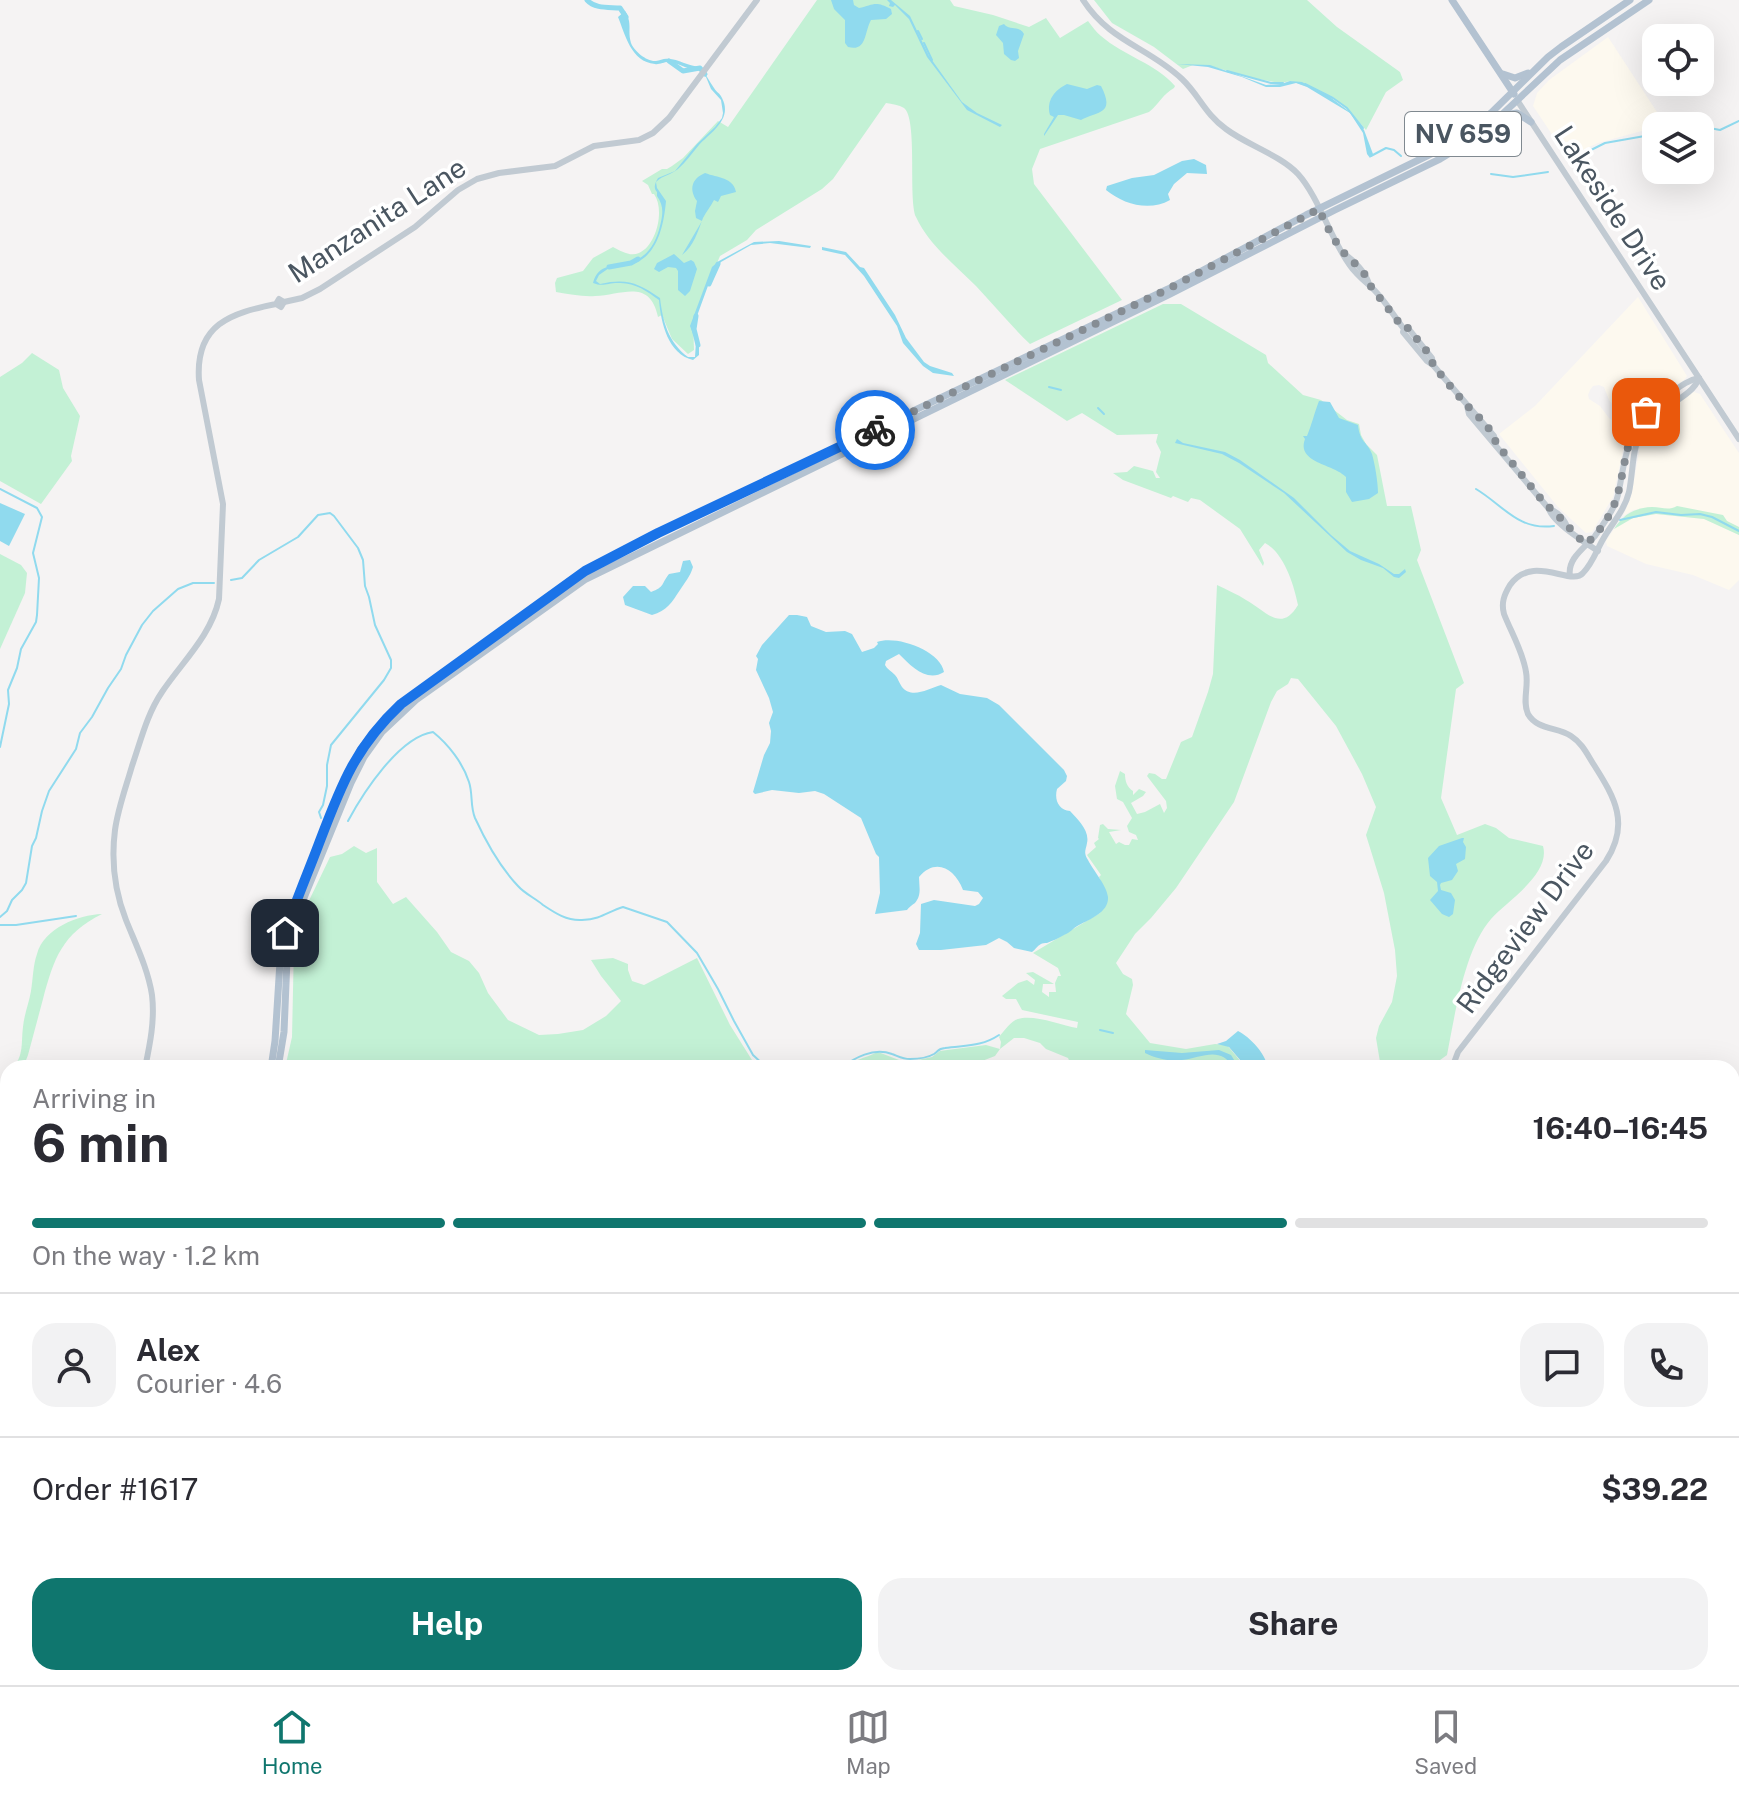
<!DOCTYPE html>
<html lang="en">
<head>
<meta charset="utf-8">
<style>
  :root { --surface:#fff; --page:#f2f2f3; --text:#2b2b33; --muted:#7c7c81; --line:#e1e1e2; --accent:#0f766e }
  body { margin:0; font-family:"Public Sans",sans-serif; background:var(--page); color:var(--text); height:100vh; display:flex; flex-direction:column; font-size:30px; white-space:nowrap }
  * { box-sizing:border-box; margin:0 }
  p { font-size:26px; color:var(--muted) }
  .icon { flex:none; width:44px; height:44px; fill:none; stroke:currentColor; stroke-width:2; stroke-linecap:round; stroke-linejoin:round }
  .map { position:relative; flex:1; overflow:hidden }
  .side { position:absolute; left:0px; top:1060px; width:1740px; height:626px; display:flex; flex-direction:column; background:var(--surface); border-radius:24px 24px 0 0; box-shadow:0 8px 32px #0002 }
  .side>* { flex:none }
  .buttons { position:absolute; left:1642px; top:24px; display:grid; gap:16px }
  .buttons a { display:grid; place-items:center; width:72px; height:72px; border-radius:16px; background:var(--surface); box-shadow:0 8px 32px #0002; font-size:40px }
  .pin { position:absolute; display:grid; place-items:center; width:68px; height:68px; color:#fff; margin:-34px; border-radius:16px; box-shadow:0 4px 12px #0006 }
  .courier { position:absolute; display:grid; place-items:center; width:80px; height:80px; margin:-40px; border:6px solid #1a73e8; border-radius:50%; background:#fff; color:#222; box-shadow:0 2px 10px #0007 }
  .overview em { font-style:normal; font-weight:700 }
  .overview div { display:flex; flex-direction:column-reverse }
  .overview { display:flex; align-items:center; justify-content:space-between; height:136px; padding:0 32px }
  h1 { font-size:52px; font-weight:700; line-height:60px }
  .bar { display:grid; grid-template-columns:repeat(4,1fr); gap:12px 8px; align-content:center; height:96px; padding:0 32px }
  .bar i { height:10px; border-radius:6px; background:var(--line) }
  .bar .active { background:var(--accent) }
  .bar p { grid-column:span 4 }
  .line { display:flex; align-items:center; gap:20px; padding:0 32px; border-top:2px solid var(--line) }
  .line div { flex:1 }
  .round { display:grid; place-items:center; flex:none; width:84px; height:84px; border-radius:24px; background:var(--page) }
  .primary-button { display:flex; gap:16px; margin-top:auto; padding:16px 32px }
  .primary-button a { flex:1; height:92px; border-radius:24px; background:var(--accent); color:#fff; font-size:32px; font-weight:700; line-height:92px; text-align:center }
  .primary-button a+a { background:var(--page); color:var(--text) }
  .menu { display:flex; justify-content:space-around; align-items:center; height:112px; border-top:2px solid var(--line); background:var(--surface); font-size:22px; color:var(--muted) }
  .menu a { display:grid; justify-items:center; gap:4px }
  .menu .active { color:var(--accent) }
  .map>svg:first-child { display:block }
  .commercial { fill:#fdf9ef }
  .green { fill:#c3f1d5 }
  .water { fill:#90daee }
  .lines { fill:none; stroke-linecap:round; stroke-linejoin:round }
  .stream { stroke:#90daee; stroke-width:2 }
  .canal { stroke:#90daee; stroke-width:5 }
  .minor { stroke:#c1cad2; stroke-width:6 }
  .major { stroke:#b3c2d1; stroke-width:7 }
  .done { stroke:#868d94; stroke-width:8; stroke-dasharray:0 14.4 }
  .route { stroke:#1a73e8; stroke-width:10 }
  .labels { text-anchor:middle; stroke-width:7; stroke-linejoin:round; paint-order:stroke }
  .shield { fill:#fff; stroke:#808990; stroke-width:2 }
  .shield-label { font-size:26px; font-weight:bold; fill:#4a5661 }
  .street-label { font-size:28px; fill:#4a5661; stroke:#fff }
</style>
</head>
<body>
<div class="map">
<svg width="1739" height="1685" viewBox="0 0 1739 1685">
  <rect width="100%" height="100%" fill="#f5f3f3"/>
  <g class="commercial">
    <polygon points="1608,37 1657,112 1664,126 1656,126 1656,127 1598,143 1567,157 1533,106 1537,93 1549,80"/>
    <polygon points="1638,297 1687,376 1684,380 1651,402 1632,420 1617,411 1609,400 1604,387 1599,385 1593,386 1590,390 1588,395 1589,399 1600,406 1609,418 1627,432 1613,497 1592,532 1586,533 1558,507 1499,434 1535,406"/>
    <polygon points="1694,392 1700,394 1739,453 1739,527 1727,521 1653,507 1633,510 1623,516 1631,497 1641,441 1648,427 1662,413"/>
    <polygon points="1656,514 1704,519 1739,535 1739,580 1729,590 1693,575 1646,564 1607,546 1606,541 1614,529 1633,518"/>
  </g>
  <g class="green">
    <path d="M817 0H950L954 6 993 15 1029 27 1046 18 1060 38 1088 21C1092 26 1096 32 1101 36 1124 56 1155 63 1175 86L1174 88C1163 94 1159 104 1149 112L1040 149 1032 169 1034 184 1122 300 1030 344C1011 326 994 305 976 286 954 264 929 245 916 217 908 199 918 119 904 108 899 105 892 104 886 103L833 179 822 189 756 230 747 240 720 256 693 320 694 350 688 354 672 339 662 315 658 317C650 278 622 295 595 296 583 297 569 294 556 292L555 283 557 278 583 271 593 258 613 247C621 251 630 257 639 253 657 245 665 209 654 194H652L648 185 642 181 662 169H667L672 166 683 158 718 121 728 127Z"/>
    <polygon points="1094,0 1307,0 1337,27 1400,72 1403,80 1386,92 1366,130 1352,114 1333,97 1311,88 1291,81 1280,83 1258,79 1206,65 1193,65 1183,69 1154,47 1112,23"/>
    <path d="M1163 304H1181L1266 355 1268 363 1303 395 1321 400 1347 420 1359 424 1361 435 1366 444 1377 455 1387 506H1411L1421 550 1417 560 1464 683 1456 689 1441 798 1457 835 1485 824 1496 828 1509 838 1543 846C1551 874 1507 901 1491 919 1464 950 1455 1015 1447 1055L1429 1068H1381L1376 1038 1379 1026 1392 1002 1397 976 1395 950 1384 893 1366 835 1376 807 1362 774 1336 726 1298 679 1291 678 1288 684 1277 691 1271 702 1234 802 1176 888 1151 918 1135 934 1116 963 1123 974 1132 979 1133 985 1126 1014 1150 1043 1186 1049 1215 1044 1227 1045 1246 1068H1070L1071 1065 1068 1058 1046 1049 1040 1043 1024 1038H1014L1000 1049 995 1056 964 1068H842C854 1060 865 1058 878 1052L899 1060 909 1062 932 1057 940 1051 947 1050 986 1045 1000 1049 1001 1042 999 1037C1004 1031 1011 1021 1018 1019 1033 1014 1061 1025 1077 1028L1078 1022 1022 1010 1016 999H1006L1002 996 1018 983 1027 980 1034 985 1035 980 1026 973 1033 972 1054 984H1043L1042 992 1049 997V992H1056L1055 983 1058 976H1061L1058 968 1033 953 1100 913 1107 897 1099 877 1101 875 1087 855 1096 847 1094 843 1099 839 1098 838 1100 825 1103 824 1108 829 1121 830 1109 832 1116 844 1119 842 1125 845H1129L1132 839 1138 840 1136 835 1129 832 1127 826 1132 818 1123 802 1117 799 1115 786 1120 771 1125 774C1125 781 1127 787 1133 791V795L1139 789 1146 792 1143 796 1131 803 1137 814 1145 812 1160 804 1164 813 1167 808 1166 801 1147 776 1149 773 1155 774 1162 779H1166L1181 742 1192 737 1208 692 1213 674 1217 585C1227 590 1237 594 1246 600 1265 610 1281 634 1298 605 1294 585 1284 553 1265 543L1259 550 1264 563 1263 566 1240 529 1200 500 1191 498 1188 502 1173 496 1171 498 1123 480 1113 473 1127 472 1134 466 1153 471 1156 478H1160L1156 472 1161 452 1156 442 1158 434 1117 435 1082 413 1067 421 1005 380Z"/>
    <polygon points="32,353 59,370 63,388 80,416 71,456 72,461 41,504 0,481 0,377 22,363"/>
    <path d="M1677 506 1723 515 1727 521 1739 527V535L1704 519 1656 514 1633 518 1614 529C1623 515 1633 508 1652 507 1662 507 1668 511 1677 506Z"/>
    <polygon points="0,554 21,565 27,573 25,593 0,649"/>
    <polygon points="354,846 366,853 377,848 377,882 393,904 406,897 437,932 451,952 469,961 479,973 488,993 508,1020 539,1035 558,1034 583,1030 606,1016 621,1001 601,976 591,960 613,958 628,964 628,970 632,981 644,985 697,958 730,1025 757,1068 285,1068 292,1037 294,944 304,911 330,857 342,854"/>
    <path d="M102 914C62 934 54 958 43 999 38 1018 33 1036 28 1055L23 1068H13C24 1055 21 1043 23 1027 24 1015 29 1003 31 991 33 979 33 965 37 954 44 928 78 915 102 914Z"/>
    <polygon points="8,1248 8,1678 245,1678 242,1685 0,1685 0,1249"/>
    <polygon points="262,1678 1434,1678 1438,1685 260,1685"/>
  </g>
  <g class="water">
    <path d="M831 0H853L854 5 859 8C873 5 875 0 891 9L892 14 886 19 871 20C864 33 867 52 848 47L845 43V20L834 9Z"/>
    <polygon points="887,0 891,0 910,16 929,56 962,102 977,113 1002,125 1000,127 967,110 927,57 909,19 895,5 893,7 889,6 890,3"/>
    <path d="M625 11C633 24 627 30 631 43 634 51 647 62 656 61 660 61 664 58 668 59 679 59 687 66 700 67 706 74 709 81 714 88 718 94 719 92 722 98 733 119 711 132 699 145 692 153 686 162 678 169 671 175 663 175 656 182L657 188 666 201C663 234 653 270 612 266L599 275 596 281 600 284C627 278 638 283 660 298 663 322 668 342 688 357H695L696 342 690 326 712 267 719 261 754 242 779 241 811 246 810 248 770 243 751 245 721 262 713 272 693 327 699 343V355L693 360C668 354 661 323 659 300 647 291 634 282 618 283 607 283 603 287 593 283 599 262 614 268 629 263 647 258 656 243 660 226 663 214 664 206 657 196V192C653 188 655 183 658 178L675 171 697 144 715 127 722 118 723 113 721 100 711 89 706 77 698 70C687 70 678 62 667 62 665 62 658 65 655 64 631 62 625 34 618 17Z"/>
    <path d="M1004 24C1009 31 1019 25 1024 34L1018 51 1019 58 1015 61 1011 60 1004 54 1003 43 996 35 999 26Z"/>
    <polygon points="1177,64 1210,65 1266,85 1281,84 1290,81 1302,82 1330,97 1350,112 1364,130 1373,154 1370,158 1367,154 1363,133 1350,113 1307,87 1296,83 1280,87 1266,87 1242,77 1208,67"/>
    <path d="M1067 84 1087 89 1097 85 1101 86C1116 115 1097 111 1081 120L1064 115H1058L1044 136V134L1054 117 1050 115C1046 100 1055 90 1067 84Z"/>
    <path d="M1194 159 1206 165 1207 174 1187 173 1174 184 1168 194 1170 200C1149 212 1123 204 1106 190L1107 186 1132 178 1154 175 1182 161Z"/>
    <path d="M705 173C718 178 733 177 736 192L721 196 718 202 714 200C711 206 706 212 703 218 698 231 694 246 682 255L702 221 696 218 695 211 697 201C689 190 691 179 705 173Z"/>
    <polygon points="822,247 846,252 860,267 864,268 895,315 906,338 924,362 930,366 952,373 954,376 933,373 923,366 903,343 897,326 864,276 845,255 822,250"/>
    <polygon points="674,254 684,263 691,260 694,262 697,269 690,291 685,296 678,290 678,271 676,268 668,267 659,272 654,269 657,263"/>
    <path d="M1319 401 1330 402 1339 418 1358 425C1360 443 1367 441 1372 454 1375 464 1378 483 1378 493L1369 499 1352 502 1346 492V477C1334 464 1296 463 1305 439L1303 436H1307C1312 424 1314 414 1319 401Z"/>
    <polygon points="1177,439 1183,443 1225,452 1240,460 1294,498 1331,535 1350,551 1379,564 1394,574 1399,574 1405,569 1406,572 1399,578 1394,577 1383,568 1361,560 1347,552 1284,493 1239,463 1222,454 1175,443"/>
    <polygon points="0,503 25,514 9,546 0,541"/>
    <path d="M690 560 693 567C690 577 685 582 680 590 672 602 667 611 652 615L625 605 623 597 633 586H645L651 592C665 587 661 584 669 574L680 572 683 561Z"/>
    <path d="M789 615H797L807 617 811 626 826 632 845 631 852 634 862 652 874 648 878 644 877 642C896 635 940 650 944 672 927 683 911 666 899 654L886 661 885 665C887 669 891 671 895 675 898 678 899 683 902 687 912 699 928 689 941 685L960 694 987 698 999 705 1064 770 1067 776 1066 781 1057 789C1054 800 1059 810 1070 811 1077 819 1090 830 1087 843 1086 850 1083 852 1088 860 1093 870 1107 886 1108 897 1109 912 1090 919 1079 925 1073 928 1070 933 1064 935 1059 938 1052 941 1047 943 1045 943 1042 943 1041 944 1037 946 1035 950 1032 952L1014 948 1007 942 999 938 986 945 941 950H919L916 944 920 933 921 904 934 900 975 906 979 904 983 898 978 892 963 890C955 869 936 857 919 877 919 886 922 895 915 903 912 905 909 907 907 910L875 914 880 893 879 857 876 854 861 818 824 794 815 791 799 793 772 790 755 794 753 792 764 755 770 743 771 731 769 723 773 712 769 698 756 670 758 659 756 656 762 645Z"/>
    <polygon points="1462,838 1464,838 1463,842 1466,847 1465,859 1456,864 1458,871 1452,880 1441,883 1440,885 1441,890 1451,893 1455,900 1453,914 1449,917 1442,914 1430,900 1438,891 1437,882 1430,876 1428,858 1439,846"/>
    <path d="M1238 1031C1250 1037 1266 1054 1268 1068H1247L1229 1047 1217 1044 1226 1041Z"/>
    <path d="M1145 1050 1182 1053 1219 1050 1231 1055 1239 1068H1233C1221 1045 1201 1058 1182 1060 1170 1062 1155 1058 1145 1053Z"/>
  </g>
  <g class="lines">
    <g class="stream">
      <polyline points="918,31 922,39"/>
      <polyline points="924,43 932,60"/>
      <polyline points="1227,71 1271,83 1283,83"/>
      <polyline points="1305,84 1333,98 1347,108 1363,128"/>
      <polyline points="1688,126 1694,125 1720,130 1739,121"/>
      <polyline points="1371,156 1386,148 1394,150 1401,156"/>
      <polyline points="1569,161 1605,143 1656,134"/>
      <polyline points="1491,174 1513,177 1548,172"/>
      <polyline points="1049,387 1061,390"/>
      <polyline points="1098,408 1104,414"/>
      <polyline points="0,489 37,508 42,517 33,553 39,578 37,615 36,622 21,649 17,668 8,690 9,704 0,747"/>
      <path d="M1476 489C1503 505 1518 531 1554 526"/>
      <polyline points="1620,520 1656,512 1681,515 1700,514 1712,517 1739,531"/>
      <polyline points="231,580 242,578 259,560 298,537 318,515 330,513 334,516 358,548 363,560 365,586 369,597 375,625 391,660 391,668 384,680 331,745 327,765 327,786 323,805 319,812 321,818"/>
      <path d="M348 821C363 793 399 737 433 732 448 744 463 763 469 782 473 794 470 806 475 818 486 842 500 867 518 886 525 894 535 898 543 905 555 913 567 921 582 920 602 919 607 912 623 907L667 922 697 953 718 989 734 1021 753 1055 767 1068"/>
      <polyline points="0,917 7,911 12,900 22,890 26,883 32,846 36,838 42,811 49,791 76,749 80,733 92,717 108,688 121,669 126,655 142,625 153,611 178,589 193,583 214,583"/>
      <polyline points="0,925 16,925 76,916"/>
      <polyline points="1100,1030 1113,1033"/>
      <path d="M840 1068C855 1058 873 1047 892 1054 898 1056 902 1059 910 1059 918 1059 927 1058 934 1054 940 1050 937 1049 945 1048 965 1045 981 1047 999 1035"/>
      <polyline points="1732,1618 1739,1615"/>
      <polyline points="249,1685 252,1678"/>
      <polyline points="717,1685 721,1678"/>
    </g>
    <g class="canal">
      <path d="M587 0C595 9 609 7 620 8L626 17"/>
      <polyline points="669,61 683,71 700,68 705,74"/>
      <polyline points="609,267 631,263 638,259"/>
      <polyline points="709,284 718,264"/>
      <polyline points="696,316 694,329 698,345"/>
    </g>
    <g class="minor">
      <path d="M1083 0C1110 42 1148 47 1182 79 1199 95 1205 114 1226 129 1247 145 1280 155 1298 174 1318 196 1331 239 1349 264 1355 273 1362 279 1370 286 1383 297 1393 315 1404 329L1403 332 1427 361 1433 365"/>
      <polyline points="1517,100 1739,439"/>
      <path d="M1344 254C1354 260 1366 273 1369 284"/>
      <polyline points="284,302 302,298 320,289 415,227 458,190 477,179 499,173 555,166 594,146 639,140 653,133 669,118 757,0"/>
      <polyline points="1404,329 1408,328 1432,358 1433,365 1494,436 1496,443"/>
      <path d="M1467 406 1469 414 1549 509C1553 522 1585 543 1598 551"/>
      <path d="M1549 509C1557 511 1565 520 1567 527"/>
      <path d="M1570 576C1567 559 1584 548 1595 536 1602 526 1610 515 1615 504 1619 495 1620 484 1622 474 1629 437 1634 417 1667 396 1677 389 1687 380 1699 378"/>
      <path d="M145 1068C150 1044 155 1020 152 995 148 969 136 945 126 920 115 892 111 861 115 830 118 808 126 787 132 766 141 740 147 714 162 692 182 662 211 636 219 599L223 504 199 380C195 324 231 313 276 304L281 307 284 302 279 299 276 304"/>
      <path d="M1452 1068 1458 1052 1606 861C1630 824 1615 798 1594 765 1587 754 1582 743 1571 736 1558 727 1537 730 1528 714 1522 701 1529 686 1526 672 1523 652 1511 632 1504 614 1501 603 1504 595 1510 585 1533 553 1571 587 1583 573 1592 564 1596 552 1602 541 1611 524 1624 512 1629 492 1633 473 1632 449 1641 432 1654 408 1692 399 1699 378"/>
    </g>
    <g class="major">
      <polyline points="1452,0 1514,94"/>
      <polyline points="1503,74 1515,78 1528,73"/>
      <polyline points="1505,115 1517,113 1531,122"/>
      <polyline points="271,1068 275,1041 280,962 285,933 333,808 360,750 377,728 401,704 568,582 585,571 658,533 1168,289 1306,215 1437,151 1477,125 1491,113 1548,57 1561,47 1630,0"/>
      <polyline points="278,1068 284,1032 287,959 297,915 351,783 364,757 382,732 416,700 586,579 1170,294 1335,210 1440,159 1465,144 1494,122 1560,60 1649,0"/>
      <polyline points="0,1235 8,1235"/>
      <polyline points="0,1242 8,1241"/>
    </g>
  </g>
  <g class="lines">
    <path class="done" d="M875 430 1168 289 1319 209C1325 223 1332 237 1341 249 1349 261 1365 268 1369 284L1404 329 1408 328C1416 339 1430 351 1433 365 1443 377 1453 390 1463 401 1474 414 1491 425 1496 443L1546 505C1561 516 1571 532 1586 544 1602 530 1615 509 1619 489 1626 461 1626 435 1646 412"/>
    <path class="route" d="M285 933C295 903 307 875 318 846 340 788 354 748 401 704L585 571 658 533 875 430"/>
  </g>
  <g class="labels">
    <rect class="shield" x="1405" y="112" width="116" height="44" rx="6"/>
    <g class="shield-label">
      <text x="1463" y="143">NV 659</text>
    </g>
    <g class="street-label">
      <text transform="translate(1613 208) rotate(57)" y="10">Lakeside Drive</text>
      <text transform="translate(377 220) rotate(-33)" y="10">Manzanita Lane</text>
      <text transform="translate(1525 927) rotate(-53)" y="10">Ridgeview Drive</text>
    </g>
  </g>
</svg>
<div class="buttons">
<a><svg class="icon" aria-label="locate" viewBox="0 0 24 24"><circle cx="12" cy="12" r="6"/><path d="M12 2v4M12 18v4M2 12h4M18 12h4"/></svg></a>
<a><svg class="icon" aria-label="layers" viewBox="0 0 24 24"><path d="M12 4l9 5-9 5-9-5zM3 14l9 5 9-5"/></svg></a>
</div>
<div class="pin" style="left:1646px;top:412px;background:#ea580c"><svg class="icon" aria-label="bag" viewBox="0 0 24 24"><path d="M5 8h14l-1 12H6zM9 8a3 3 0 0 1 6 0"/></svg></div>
<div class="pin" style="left:285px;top:933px;background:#1f2937"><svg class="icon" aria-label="home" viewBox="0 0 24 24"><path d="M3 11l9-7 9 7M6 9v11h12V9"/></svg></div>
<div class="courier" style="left:875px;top:430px"><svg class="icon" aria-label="bike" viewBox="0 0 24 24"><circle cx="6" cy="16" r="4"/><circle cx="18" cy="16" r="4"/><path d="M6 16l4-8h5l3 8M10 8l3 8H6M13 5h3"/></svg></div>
<section class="side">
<div class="overview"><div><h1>6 min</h1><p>Arriving in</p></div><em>16:40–16:45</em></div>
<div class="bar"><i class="active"></i><i class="active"></i><i class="active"></i><i></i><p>On the way · 1.2 km</p></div>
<div class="line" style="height:144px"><a class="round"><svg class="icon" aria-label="person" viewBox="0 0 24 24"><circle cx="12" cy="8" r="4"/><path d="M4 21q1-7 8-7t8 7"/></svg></a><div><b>Alex</b><p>Courier · 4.6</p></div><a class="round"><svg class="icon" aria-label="chat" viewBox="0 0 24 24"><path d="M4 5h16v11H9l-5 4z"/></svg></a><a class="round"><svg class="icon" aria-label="phone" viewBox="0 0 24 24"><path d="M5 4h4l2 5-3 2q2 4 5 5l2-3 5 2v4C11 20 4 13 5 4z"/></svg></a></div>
<div class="line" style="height:104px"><div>Order #1617</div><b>$39.22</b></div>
<div class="primary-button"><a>Help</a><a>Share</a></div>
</section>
</div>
<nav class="menu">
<a class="active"><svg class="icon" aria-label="home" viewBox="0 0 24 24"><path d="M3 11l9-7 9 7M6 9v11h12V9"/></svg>Home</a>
<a><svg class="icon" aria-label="map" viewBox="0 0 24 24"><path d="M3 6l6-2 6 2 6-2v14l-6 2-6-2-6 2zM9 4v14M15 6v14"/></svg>Map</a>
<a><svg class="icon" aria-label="saved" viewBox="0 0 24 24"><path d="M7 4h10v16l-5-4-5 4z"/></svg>Saved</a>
</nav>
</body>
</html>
